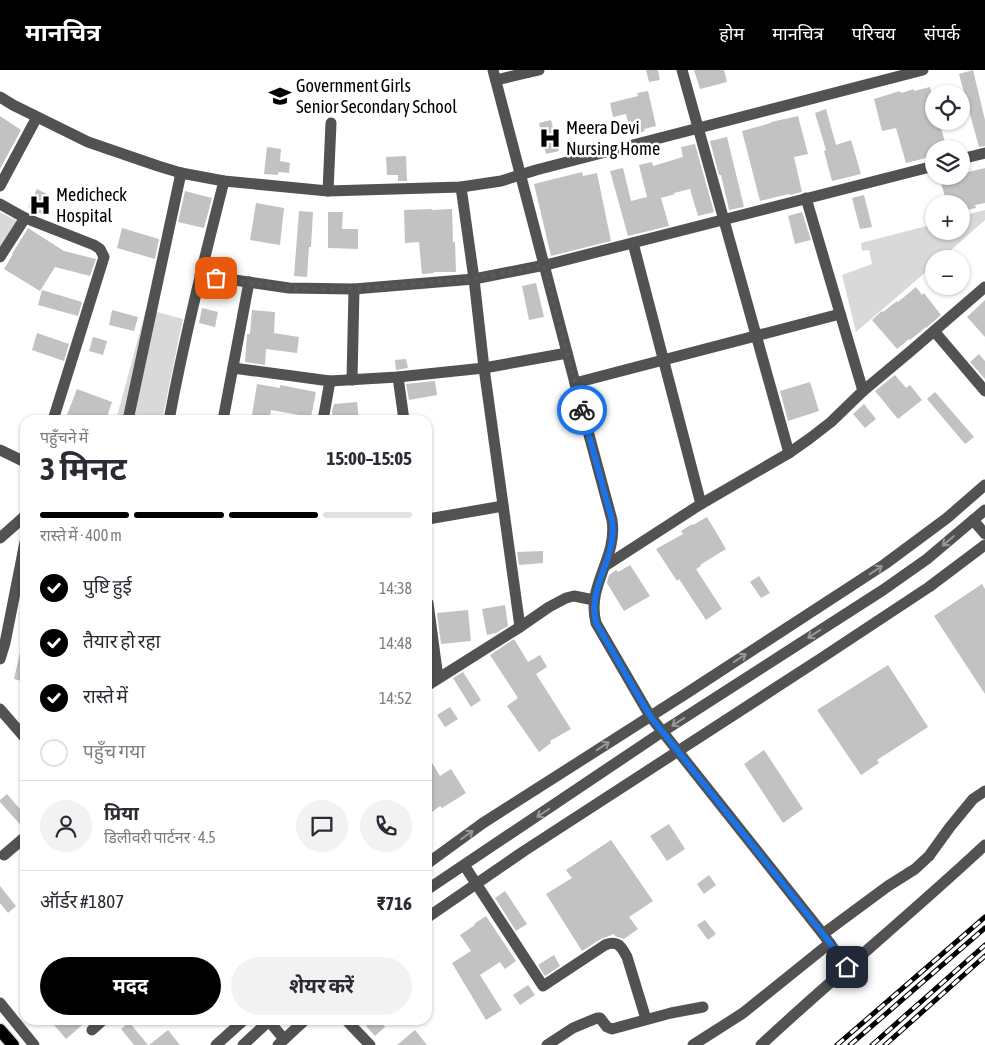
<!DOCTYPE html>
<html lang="hi">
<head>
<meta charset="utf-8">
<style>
  :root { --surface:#fff; --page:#f2f2f3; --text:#2b2b33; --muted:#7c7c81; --line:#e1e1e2; --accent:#000 }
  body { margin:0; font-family:"Asap Condensed","Noto Sans Devanagari",sans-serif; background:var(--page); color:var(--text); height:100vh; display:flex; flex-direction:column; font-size:19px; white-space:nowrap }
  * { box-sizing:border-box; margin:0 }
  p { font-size:16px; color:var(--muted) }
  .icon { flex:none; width:28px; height:28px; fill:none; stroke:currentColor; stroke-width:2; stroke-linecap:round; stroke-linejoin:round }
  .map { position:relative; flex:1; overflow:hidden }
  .panel { position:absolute; left:20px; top:345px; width:412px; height:610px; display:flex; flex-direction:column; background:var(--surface); border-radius:15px; box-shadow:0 1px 4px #0004 }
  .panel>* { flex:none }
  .fabs { position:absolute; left:925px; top:15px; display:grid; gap:10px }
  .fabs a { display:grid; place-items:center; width:45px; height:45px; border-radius:50%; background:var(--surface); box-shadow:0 1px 4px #0004; font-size:25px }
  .pin { position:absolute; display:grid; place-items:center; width:42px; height:42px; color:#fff; margin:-21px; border-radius:10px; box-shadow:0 2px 8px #0006 }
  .courier { position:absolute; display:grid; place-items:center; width:50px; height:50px; margin:-25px; border:4px solid #1a73e8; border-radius:50%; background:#fff; color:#222; box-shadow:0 1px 6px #0007 }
  .headline em { font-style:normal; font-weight:700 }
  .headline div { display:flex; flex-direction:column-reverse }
  .headline { display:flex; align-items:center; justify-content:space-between; height:85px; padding:0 20px }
  h1 { font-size:32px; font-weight:700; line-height:38px }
  .bar { display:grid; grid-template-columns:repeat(4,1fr); gap:8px 5px; align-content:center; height:60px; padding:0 20px }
  .bar i { height:6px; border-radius:4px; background:var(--line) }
  .bar .selected { background:var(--accent) }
  .bar p { grid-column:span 4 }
  .line { display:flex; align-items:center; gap:12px; padding:0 20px; border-top:1px solid var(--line) }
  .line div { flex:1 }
  .round { display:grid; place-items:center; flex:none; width:52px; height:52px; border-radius:26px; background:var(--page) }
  ol { padding:0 20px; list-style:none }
  li { display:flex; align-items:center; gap:15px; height:55px }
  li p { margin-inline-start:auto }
  li .icon { padding:5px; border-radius:50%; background:var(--accent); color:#fff; stroke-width:4 }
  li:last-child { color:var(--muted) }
  li i { width:28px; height:28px; border:2px solid var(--line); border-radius:50% }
  .cta { display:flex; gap:10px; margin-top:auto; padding:10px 20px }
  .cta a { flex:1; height:58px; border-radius:30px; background:var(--accent); color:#fff; font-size:20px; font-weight:700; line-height:58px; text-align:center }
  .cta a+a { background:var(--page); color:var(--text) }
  header { display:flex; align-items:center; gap:30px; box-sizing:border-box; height:70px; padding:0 25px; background:var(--accent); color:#fff }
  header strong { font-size:24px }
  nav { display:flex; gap:28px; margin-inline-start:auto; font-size:18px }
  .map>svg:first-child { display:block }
  .green { fill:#d9d9d9 }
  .building { fill:#c2c2c2 }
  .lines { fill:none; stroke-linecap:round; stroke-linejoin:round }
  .major-casing { stroke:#dbdbdb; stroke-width:15 }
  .minor { stroke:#525252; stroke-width:11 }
  .major { stroke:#000; stroke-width:12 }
  .rail-casing { stroke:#000; stroke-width:5 }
  .rail { stroke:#fff; stroke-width:3; stroke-dasharray:9; stroke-linecap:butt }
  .oneway { stroke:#979797 }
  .done { stroke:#595959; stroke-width:5; stroke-dasharray:0 9 }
  .route { stroke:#1a73e8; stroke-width:6 }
  .labels { text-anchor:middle; stroke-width:5; stroke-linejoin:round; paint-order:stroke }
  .poi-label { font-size:18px; fill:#000; stroke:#fff; text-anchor:start }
</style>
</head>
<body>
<header>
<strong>मानचित्र</strong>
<nav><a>होम</a><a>मानचित्र</a><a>परिचय</a><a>संपर्क</a></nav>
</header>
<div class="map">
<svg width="985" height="975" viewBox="0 0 985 975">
  <rect width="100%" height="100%" fill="#fff"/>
  <g class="green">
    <polygon points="985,140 985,150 941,189 934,189 934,195 856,262 842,205 872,194 869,180 862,181 861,173 934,154 934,161 961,161 961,146"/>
    <polygon points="0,142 17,151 0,178"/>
    <polygon points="146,239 183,249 162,350 116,350"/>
  </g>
  <g class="building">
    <polygon points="646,0 658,0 660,10 649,12"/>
    <polygon points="694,0 724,0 727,12 700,19"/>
    <polygon points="973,0 985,50 985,76 979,77 959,4"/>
    <polygon points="930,17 934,33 934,51 939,51 947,79 934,79 934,86 906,93 896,58 882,61 874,29 900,21 901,23 914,19 914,21"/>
    <polygon points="648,21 656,56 644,59 645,61 631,65 626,44 613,47 610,33 638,26 637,23"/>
    <polygon points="826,39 836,75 851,70 861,104 832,111 824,81 826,80 815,43"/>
    <polygon points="0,46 21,60 0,99"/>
    <polygon points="798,46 808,84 794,87 802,122 790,125 789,124 760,131 742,61 771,53 771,52"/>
    <polygon points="551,50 559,81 546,84 539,53"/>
    <polygon points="727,67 744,137 729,140 721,105 719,105 710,71"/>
    <polygon points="695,74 714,142 698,146 690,119 674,123 675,124 661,128 669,156 628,166 610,101 623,98 631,131 647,127 639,95 652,92 653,96 683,87 681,77"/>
    <polygon points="267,77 281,79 280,91 290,93 289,103 278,102 278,105 264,104"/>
    <polygon points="406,86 407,111 398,111 398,105 387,105 386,87"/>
    <polygon points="985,98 985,133 975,135 976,138 962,141 961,134 947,134 939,106 961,106 961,105 968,103 968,102"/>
    <polygon points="582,102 583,106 597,103 611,171 551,186 534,114"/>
    <polygon points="37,119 51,126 41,144 28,137"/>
    <polygon points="185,121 212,128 204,158 178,152"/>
    <polygon points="864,125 872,157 860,159 852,128"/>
    <polygon points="256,133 284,138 280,175 250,170"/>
    <polygon points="432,139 432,140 452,139 453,172 455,172 456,202 434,202 434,203 422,204 419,172 405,173 404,140"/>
    <polygon points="299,141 313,142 311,177 309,177 307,207 294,206"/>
    <polygon points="328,142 343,142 342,159 358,159 358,179 328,178"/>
    <polygon points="802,142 811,170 795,174 788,146"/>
    <polygon points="28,158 64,181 96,189 90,206 55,197 40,221 4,199 13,184 12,184"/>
    <polygon points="122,158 159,169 155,189 117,178"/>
    <polygon points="536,213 544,247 529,250 522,216"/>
    <polygon points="916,217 922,225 924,223 941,245 926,258 926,257 910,270 909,269 897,279 872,250 882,241 883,242 897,231 898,232"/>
    <polygon points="42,220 82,232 78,246 38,235"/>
    <polygon points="985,230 985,267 967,247"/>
    <polygon points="202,238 218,242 215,257 199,253"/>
    <polygon points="112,240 138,247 134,261 109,255"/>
    <polygon points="252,240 275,242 274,263 299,267 297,283 266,279 265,295 245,292 247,264 250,264"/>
    <polygon points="37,263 69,274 64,291 32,280"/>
    <polygon points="93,267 107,271 103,285 89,281"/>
    <polygon points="979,284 985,291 985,309 970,292"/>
    <polygon points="406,289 408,298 396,300 395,290"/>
    <polygon points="895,305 906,318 910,315 922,330 898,349 875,321"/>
    <polygon points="435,311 437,325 409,330 406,314"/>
    <polygon points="810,312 819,341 788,351 780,321"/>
    <polygon points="257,314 280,318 280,315 316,322 311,347 271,340 270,348 252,345"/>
    <polygon points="77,319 112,332 106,350 65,350"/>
    <polygon points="935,322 974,367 965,374 927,329"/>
    <polygon points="357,332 359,350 333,350 332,341 334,334"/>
    <polygon points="864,334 876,349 865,358 853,344"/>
    <polygon points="707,447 726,479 700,495 701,496 696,499 722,539 706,550 679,509 677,511 656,479 683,464 681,461 692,454 693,455"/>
    <polygon points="543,481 543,493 519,495 517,482"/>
    <polygon points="630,495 650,526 624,541 607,513 609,505 616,500 618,502"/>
    <polygon points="759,506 770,523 761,528 750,512"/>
    <polygon points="982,514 985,519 985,624 934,546"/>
    <polygon points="505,535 508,556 496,563 487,565 482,539"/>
    <polygon points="468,540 471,571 441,574 437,543"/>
    <polygon points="514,569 528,592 540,585 547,597 536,604 571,659 550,671 551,673 539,682 507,636 518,628 490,585"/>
    <polygon points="21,578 25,578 25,612 14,609"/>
    <polygon points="888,595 928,657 877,690 879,693 861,705 817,640"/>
    <polygon points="463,602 481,630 471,637 453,608"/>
    <polygon points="450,637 458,649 445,657 437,645"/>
    <polygon points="764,680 803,739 783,753 744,694"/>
    <polygon points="428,686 440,706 451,699 466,723 442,738 440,736 428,745"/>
    <polygon points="7,724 25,745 25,760 0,732 0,730"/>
    <polygon points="669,754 685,779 667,791 650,766"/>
    <polygon points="611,770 653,831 629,847 638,859 624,869 615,866 614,864 601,869 582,881 546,824 572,808 566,800"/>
    <polygon points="709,805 716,815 704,824 697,814"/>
    <polygon points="0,816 16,836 8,843 0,833"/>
    <polygon points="505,821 527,854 516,861 495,828"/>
    <polygon points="486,846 516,891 505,899 500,892 480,905 502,940 486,950 452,893 471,881 460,865 475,855 474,854"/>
    <polygon points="705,850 716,864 708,870 697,855"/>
    <polygon points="554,885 560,896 545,906 538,895"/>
    <polygon points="528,915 535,925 520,935 513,925"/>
    <polygon points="50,950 88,950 66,969"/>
    <polygon points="373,950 379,950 385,957 375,966 366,956"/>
    <polygon points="129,952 148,975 134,975 121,959"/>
    <polygon points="168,960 180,975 149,975"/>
    <polygon points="415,960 427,975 397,975"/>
  </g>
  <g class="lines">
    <g class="major-casing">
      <polyline id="major" points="0,960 13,975"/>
    </g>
    <g class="minor">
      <path d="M493 0 575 313 612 450C618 488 586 515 596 553L650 646 823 864 847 897"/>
      <polyline points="682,0 789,383"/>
      <polyline points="496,10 539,0"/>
      <polyline points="0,27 13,35 88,72 158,96 181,103 224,111 328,121 461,117 501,111 536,100 923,0"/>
      <polyline points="961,89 985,83"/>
      <polyline points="0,116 37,47"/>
      <polyline points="461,117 474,209 484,298 520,557"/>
      <polyline points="328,121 331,53"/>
      <polyline points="806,128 863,321"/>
      <polyline points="0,134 25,148 94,175 100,179 104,187 53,350"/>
      <polyline points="633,173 701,434"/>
      <polyline points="0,187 25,148"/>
      <polyline points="200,205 289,218 354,219 474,209 550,194 934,96"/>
      <polyline points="934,261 985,321"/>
      <polyline points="233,298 330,311 398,307 484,298 567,283"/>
      <polyline points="398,307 404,350"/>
      <polyline points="352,310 354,219"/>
      <polyline points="575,313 840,244"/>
      <polyline points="128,350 181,103"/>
      <path d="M169 350C184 269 204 190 224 111"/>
      <polyline points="223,350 249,212"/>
      <polyline points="323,350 330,311"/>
      <polyline points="0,380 25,392"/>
      <polyline points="428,449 503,436"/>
      <polyline points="973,450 985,464"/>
      <polyline points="0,468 25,446"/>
      <polyline points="605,496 701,434 789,383 809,369 831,352 863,321 912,280 985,217"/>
      <polyline points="428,533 438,608"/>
      <polyline points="0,589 5,573 25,472"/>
      <polyline points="428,615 520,557 549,537 566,528 574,526 594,530"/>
      <polyline points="0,639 25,668"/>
      <polyline points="4,785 25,767"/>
      <polyline points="428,793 483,753 690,621 885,494 947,448 985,415"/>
      <path d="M464 795 543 916 605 875C618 870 621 876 627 887L646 949"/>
      <polyline points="428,819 662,662 883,520 927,489 985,440"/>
      <polyline points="428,847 524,781 820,589 929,517 985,475"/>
      <polyline points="823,864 888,816 915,799 929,786 950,757 973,729 985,721"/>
      <polyline points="0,933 34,975"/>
      <polyline points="268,950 284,969"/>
      <polyline points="346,950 370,975"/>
      <polyline points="92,960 103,950"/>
      <polyline points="216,975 244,950"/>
      <polyline points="243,975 270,950"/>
      <polyline points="278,975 305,950"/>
      <polyline points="547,975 573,958 597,948 600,948 607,957 612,959 671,943 703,937"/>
      <polyline points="693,975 743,943 830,873"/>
      <path d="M761 975C834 907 912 843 985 775"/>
    </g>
    <use href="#major" class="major"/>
    <g class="rail-casing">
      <g id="rail">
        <polyline points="837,975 985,847"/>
        <polyline points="850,975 985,858"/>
        <polyline points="872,975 985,875"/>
        <polyline points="885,975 985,886"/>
      </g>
    </g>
    <use href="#rail" class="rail"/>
  </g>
  <defs><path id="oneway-shaft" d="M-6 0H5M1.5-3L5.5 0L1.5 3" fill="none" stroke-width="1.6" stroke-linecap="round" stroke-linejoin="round" transform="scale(1.25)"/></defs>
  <g class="oneway">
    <use href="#oneway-shaft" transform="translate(948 471) rotate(140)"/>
    <use href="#oneway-shaft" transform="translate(876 500) rotate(-33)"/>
    <use href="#oneway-shaft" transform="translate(814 564) rotate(147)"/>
    <use href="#oneway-shaft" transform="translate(740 588) rotate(-33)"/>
    <use href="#oneway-shaft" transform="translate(678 652) rotate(147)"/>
    <use href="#oneway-shaft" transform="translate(603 676) rotate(-33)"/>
    <use href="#oneway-shaft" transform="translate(543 743) rotate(146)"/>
    <use href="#oneway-shaft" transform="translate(467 765) rotate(-36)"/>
  </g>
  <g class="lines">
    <polyline class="done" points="216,208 289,218 354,219 474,209 544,195 582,340"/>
    <path class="route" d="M582 340 612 450C618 488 587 515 596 553L650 646 830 873 847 897"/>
  </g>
  <defs>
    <g id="school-bare" transform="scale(1.725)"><path d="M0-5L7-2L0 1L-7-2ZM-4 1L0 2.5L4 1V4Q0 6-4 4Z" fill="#000" stroke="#fff" stroke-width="2.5" paint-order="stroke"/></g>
    <g id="hospital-bare" transform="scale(1.725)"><path d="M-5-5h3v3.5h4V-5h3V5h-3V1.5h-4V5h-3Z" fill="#000" stroke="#fff" stroke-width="2.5" paint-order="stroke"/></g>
  </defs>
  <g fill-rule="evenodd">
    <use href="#school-bare" x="280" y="26"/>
    <use href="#hospital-bare" x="550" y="68"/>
    <use href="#hospital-bare" x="40" y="135"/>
  </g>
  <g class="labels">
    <g class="poi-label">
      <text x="296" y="22">Government Girls<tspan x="296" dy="21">Senior Secondary School</tspan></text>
      <text x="566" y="64">Meera Devi<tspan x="566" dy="21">Nursing Home</tspan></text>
      <text x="56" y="131">Medicheck<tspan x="56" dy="21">Hospital</tspan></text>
    </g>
  </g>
</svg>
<div class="fabs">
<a><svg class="icon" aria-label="locate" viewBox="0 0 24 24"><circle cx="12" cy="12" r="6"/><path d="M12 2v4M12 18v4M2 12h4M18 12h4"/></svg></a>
<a><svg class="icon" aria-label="layers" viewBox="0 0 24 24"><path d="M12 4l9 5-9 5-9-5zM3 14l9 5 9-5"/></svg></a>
<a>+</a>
<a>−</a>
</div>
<div class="pin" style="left:216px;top:208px;background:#ea580c"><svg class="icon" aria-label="bag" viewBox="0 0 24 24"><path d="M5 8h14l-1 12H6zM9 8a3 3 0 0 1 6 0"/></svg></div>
<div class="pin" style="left:847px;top:897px;background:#1f2937"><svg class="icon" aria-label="home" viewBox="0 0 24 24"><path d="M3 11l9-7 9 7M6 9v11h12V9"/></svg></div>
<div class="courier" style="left:582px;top:340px"><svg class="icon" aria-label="bike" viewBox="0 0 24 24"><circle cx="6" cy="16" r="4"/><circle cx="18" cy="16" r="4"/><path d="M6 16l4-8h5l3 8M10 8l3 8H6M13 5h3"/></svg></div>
<section class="panel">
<div class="headline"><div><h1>3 मिनट</h1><p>पहुँचने में</p></div><em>15:00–15:05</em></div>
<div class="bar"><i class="selected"></i><i class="selected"></i><i class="selected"></i><i></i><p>रास्ते में · 400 m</p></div>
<ol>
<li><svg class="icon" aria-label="check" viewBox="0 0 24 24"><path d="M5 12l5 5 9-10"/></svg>पुष्टि हुई<p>14:38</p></li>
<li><svg class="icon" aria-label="check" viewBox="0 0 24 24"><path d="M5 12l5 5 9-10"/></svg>तैयार हो रहा<p>14:48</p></li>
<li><svg class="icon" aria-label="check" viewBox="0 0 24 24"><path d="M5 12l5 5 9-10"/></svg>रास्ते में<p>14:52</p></li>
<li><i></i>पहुँच गया</li>
</ol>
<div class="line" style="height:90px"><a class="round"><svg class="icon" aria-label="person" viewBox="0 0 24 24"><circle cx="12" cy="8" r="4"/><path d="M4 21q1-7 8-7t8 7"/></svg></a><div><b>प्रिया</b><p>डिलीवरी पार्टनर · 4.5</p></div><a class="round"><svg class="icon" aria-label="chat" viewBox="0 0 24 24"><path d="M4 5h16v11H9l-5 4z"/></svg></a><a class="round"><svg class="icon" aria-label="phone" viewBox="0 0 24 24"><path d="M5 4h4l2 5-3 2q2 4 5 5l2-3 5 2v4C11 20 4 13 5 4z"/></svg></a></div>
<div class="line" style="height:65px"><div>ऑर्डर #1807</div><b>₹716</b></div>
<div class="cta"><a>मदद</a><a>शेयर करें</a></div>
</section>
</div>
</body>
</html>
